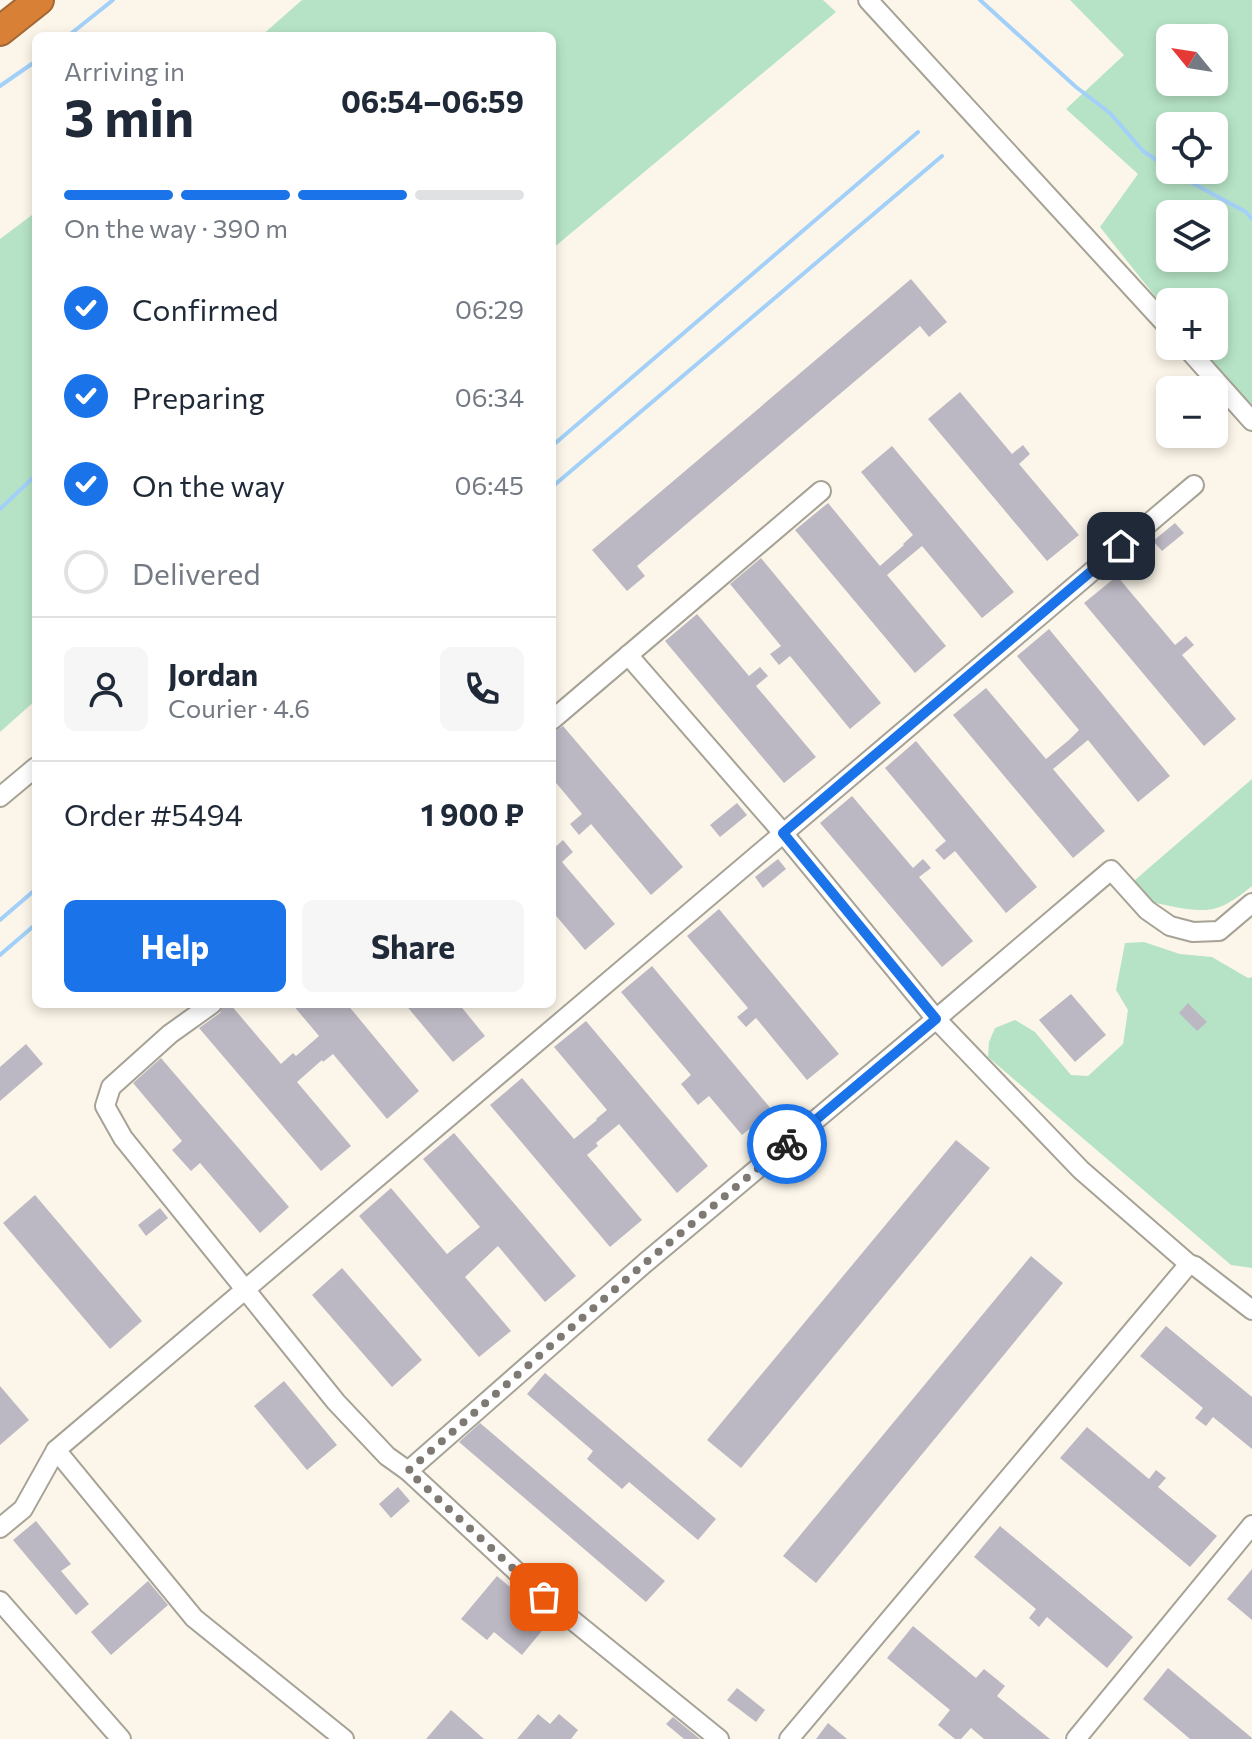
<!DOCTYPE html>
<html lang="en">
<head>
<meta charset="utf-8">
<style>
  :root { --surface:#fff; --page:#f6f6f7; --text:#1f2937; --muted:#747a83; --line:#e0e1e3; --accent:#1a73e8 }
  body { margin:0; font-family:Commissioner,sans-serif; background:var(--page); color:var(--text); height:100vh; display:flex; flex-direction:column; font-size:30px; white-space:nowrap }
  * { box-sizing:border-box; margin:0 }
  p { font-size:26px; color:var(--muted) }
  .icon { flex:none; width:44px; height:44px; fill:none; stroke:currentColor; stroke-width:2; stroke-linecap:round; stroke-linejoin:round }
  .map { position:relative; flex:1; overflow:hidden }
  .side { position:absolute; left:32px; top:32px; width:524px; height:976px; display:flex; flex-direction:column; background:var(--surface); border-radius:12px; box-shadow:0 4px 12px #0003 }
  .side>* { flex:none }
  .needle { width:52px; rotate:300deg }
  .fabs { position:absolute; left:1156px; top:24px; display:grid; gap:16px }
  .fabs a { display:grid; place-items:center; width:72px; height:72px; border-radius:12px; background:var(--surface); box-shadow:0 4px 12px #0003; font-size:40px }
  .pin { position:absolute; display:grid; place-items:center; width:68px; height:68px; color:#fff; margin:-34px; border-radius:16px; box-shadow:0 4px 12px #0006 }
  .courier { position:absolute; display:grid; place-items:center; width:80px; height:80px; margin:-40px; border:6px solid #1a73e8; border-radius:50%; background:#fff; color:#222; box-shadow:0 2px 10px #0007 }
  .headline em { font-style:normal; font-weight:700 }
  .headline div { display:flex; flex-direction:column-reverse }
  .headline { display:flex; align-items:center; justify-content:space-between; height:136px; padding:0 32px }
  h1 { font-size:52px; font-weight:700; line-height:60px }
  .bar { display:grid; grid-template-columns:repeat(4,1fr); gap:12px 8px; align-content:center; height:96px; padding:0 32px }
  .bar i { height:10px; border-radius:6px; background:var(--line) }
  .bar .active { background:var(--accent) }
  .bar p { grid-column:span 4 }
  .line { display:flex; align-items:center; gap:20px; padding:0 32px; border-top:2px solid var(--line) }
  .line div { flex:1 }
  .round { display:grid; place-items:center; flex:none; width:84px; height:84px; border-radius:12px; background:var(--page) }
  ol { padding:0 32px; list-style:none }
  li { display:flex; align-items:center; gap:24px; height:88px }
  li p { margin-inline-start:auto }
  li .icon { padding:8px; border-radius:50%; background:var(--accent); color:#fff; stroke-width:4 }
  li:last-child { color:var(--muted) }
  li i { width:44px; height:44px; border:4px solid var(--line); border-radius:50% }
  .button { display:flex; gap:16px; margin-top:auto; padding:16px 32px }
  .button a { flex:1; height:92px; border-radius:12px; background:var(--accent); color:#fff; font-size:32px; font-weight:700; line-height:92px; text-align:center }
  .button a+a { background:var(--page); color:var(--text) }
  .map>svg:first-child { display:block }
  .green { fill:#b6e3c5; fill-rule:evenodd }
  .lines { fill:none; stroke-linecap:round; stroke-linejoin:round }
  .stream { stroke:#a3d0f9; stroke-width:4 }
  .building { fill:#bcb8c3 }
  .minor-casing { stroke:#a7a296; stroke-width:22 }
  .highway-casing { stroke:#a16736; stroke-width:32 }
  .minor { stroke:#fff; stroke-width:18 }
  .highway { stroke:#d98037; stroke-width:28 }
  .done { stroke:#7e7a73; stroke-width:8; stroke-dasharray:0 14.4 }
  .route { stroke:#1a73e8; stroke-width:10 }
</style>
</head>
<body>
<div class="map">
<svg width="1252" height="1739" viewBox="0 0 1252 1739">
  <rect width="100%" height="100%" fill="#fcf6ea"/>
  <g class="green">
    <polygon points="302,0 823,0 836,12 552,249 552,36 261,36"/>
    <path d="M1070 0H1252V413L1195 346H1214V302H1170V315L1100 227 1138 174 1066 109 1124 55ZM1170 38H1214V82H1170ZM1170 126H1214V170H1170ZM1170 214H1214V258H1170Z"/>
    <polygon points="36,212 36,700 0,732 0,239"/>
    <path d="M1252 779V886C1241 895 1227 906 1213 909 1194 913 1161 904 1143 900L1135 880Z"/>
    <polygon points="1144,942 1180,954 1212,957 1248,978 1252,977 1252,1268 1231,1265 988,1057 989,1042 995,1028 1015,1020 1035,1032 1071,1075 1088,1076 1123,1044 1128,1010 1116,990 1125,943"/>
  </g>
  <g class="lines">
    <g class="stream">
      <polyline points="980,0 1076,87 1110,113 1143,151 1170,169"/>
      <polyline points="68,36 113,0"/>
      <polyline points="0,86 36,61"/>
      <polyline points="1171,170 1183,178 1246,212 1252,219"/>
      <polyline points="552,446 918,132"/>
      <polyline points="552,487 942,156"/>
      <polyline points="0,509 36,475"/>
      <polyline points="0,920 36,889"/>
      <polyline points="0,955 36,924"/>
    </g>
  </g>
  <g class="building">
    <polygon points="911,279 947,322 929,337 920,326 637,566 645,576 627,591 592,550"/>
    <polygon points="960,392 1012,454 1023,445 1030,454 1019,464 1079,535 1047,561 928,419"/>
    <polygon points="892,446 1014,592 982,618 922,546 887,575 946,646 915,673 795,530 828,503 880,566 904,545 903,544 913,535 861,472"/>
    <polygon points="1175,523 1184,533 1162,551 1153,541"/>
    <polygon points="761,558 881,703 850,729 790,656 779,665 770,654 781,646 730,584"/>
    <polygon points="1117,576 1175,645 1186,636 1194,645 1182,655 1236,719 1204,746 1084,603"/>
    <polygon points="697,614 749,676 760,667 768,676 756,686 816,757 784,783 665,641"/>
    <polygon points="1049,629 1170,776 1138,802 1088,740 1053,769 1105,831 1073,858 953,715 986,688 1046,759 1069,740 1079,730 1017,656"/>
    <polygon points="563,726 683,867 651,895 591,824 579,835 570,824 582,814 552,778 552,733"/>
    <polygon points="916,741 1037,887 1006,913 955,851 944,860 935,850 946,841 885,768"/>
    <polygon points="852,796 913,868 923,859 931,868 919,877 973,941 942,967 820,823"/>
    <polygon points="737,803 747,815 720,837 710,825"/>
    <polygon points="563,840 573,852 562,862 615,924 585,950 552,911 552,850"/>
    <polygon points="778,859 786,869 763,888 755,877"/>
    <polygon points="719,909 839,1054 807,1080 756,1018 746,1027 737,1017 748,1008 687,936"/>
    <polygon points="652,966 772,1110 742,1135 709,1096 698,1105 681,1084 691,1075 621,992"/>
    <polygon points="1071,994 1106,1035 1075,1062 1039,1020"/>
    <polygon points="1188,1003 1207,1022 1197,1031 1179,1013"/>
    <polygon points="224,1004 230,1004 281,1064 293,1053 296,1056 319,1036 292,1004 347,1004 419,1091 387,1119 333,1054 323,1062 322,1060 297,1082 351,1146 321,1171 199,1028 220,1013"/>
    <polygon points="405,1004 459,1004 485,1036 453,1062"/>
    <polygon points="586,1021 708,1166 677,1193 619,1124 596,1143 598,1146 587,1155 642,1220 610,1247 490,1105 522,1078 574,1139 597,1120 596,1119 607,1110 554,1047"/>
    <polygon points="26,1044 43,1064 0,1101 0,1067"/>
    <polygon points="161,1058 289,1207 260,1233 200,1163 191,1171 172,1150 182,1141 133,1083"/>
    <polygon points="454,1133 576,1276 545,1302 498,1246 465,1277 511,1331 479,1357 359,1216 391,1188 447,1254 480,1227 423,1159"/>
    <polygon points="956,1140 990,1168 741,1468 707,1440"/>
    <polygon points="35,1195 142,1321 110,1349 3,1223"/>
    <polygon points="160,1208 168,1218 146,1236 138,1225"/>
    <polygon points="1031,1256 1063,1283 816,1583 783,1556"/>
    <polygon points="342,1268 422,1360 392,1387 312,1295"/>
    <polygon points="1166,1326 1252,1397 1252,1449 1213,1417 1206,1426 1195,1418 1203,1408 1140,1356"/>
    <polygon points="545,1373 716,1519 698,1540 629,1482 622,1489 587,1459 593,1451 527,1394"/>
    <polygon points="284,1381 337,1445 307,1470 254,1406"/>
    <polygon points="0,1386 29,1420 0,1445"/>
    <polygon points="480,1423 665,1581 646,1602 459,1442"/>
    <polygon points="1087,1427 1149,1479 1156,1470 1166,1478 1158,1487 1217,1536 1190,1567 1060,1458"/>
    <polygon points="398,1487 410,1501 391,1518 379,1504"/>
    <polygon points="36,1521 71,1564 61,1571 89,1604 76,1615 13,1540"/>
    <polygon points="1000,1526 1133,1637 1107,1668 1047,1617 1039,1627 1029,1618 1036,1609 974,1557"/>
    <polygon points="1252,1569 1252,1620 1227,1599"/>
    <polygon points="497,1576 550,1621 522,1655 494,1632 487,1640 461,1619"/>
    <polygon points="148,1581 168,1605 111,1655 91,1632"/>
    <polygon points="913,1626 976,1678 984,1669 1005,1686 997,1696 1050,1739 984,1739 971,1728 961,1739 955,1739 938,1725 950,1710 887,1658"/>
    <polygon points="1168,1668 1252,1738 1252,1739 1190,1739 1143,1699"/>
    <polygon points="737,1688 765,1710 756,1722 727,1700"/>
    <polygon points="451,1710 484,1739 426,1739"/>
    <polygon points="538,1714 550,1724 559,1714 578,1730 571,1739 517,1739"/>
    <polygon points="673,1717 700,1739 684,1739 666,1724"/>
    <polygon points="828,1723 847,1739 816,1739"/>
  </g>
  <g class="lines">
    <g class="minor-casing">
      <g id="minor">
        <polyline points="868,0 1170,329"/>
        <polyline points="1185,346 1252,421"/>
        <polyline points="628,655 783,833 936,1019 1111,870 1147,910 1170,926 1193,932 1219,931 1252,903"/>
        <polyline points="552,720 821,491"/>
        <polyline points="0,797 36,767"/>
        <polyline points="212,1004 170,1034 111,1087 105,1106 123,1138 336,1402 387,1456 408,1471 544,1597 719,1739"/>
        <polyline points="56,1450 194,1618 344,1739"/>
        <polyline points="408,1471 645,1263 936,1019 1081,1170 1189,1264 1195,1266 1252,1310"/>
        <polyline points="0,1528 23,1509 56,1450 1194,485"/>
        <polyline points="0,1601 121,1739"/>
        <polyline points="789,1739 1189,1264"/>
        <polyline points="1076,1739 1252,1525"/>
      </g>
    </g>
    <g class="highway-casing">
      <polyline id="highway" points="0,31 39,0"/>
    </g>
    <use href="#minor" class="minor"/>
    <use href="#highway" class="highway"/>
  </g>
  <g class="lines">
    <polyline class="done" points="544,1597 408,1471 645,1263 787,1144"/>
    <polyline class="route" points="787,1144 936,1019 783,833 1121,546"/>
  </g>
</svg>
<div class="fabs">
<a><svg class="needle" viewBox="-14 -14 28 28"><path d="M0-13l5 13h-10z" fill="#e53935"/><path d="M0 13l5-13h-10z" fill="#747a83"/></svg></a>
<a><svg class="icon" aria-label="locate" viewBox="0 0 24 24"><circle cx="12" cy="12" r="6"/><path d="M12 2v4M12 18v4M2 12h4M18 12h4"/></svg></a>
<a><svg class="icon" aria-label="layers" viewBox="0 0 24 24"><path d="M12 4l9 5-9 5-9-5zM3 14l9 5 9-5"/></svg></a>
<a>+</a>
<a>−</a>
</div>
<div class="pin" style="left:544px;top:1597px;background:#ea580c"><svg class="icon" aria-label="bag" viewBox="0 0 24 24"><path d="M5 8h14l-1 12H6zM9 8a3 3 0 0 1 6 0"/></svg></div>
<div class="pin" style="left:1121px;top:546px;background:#1f2937"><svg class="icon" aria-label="home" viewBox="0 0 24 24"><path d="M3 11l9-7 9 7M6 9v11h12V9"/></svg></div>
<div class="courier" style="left:787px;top:1144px"><svg class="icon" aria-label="bike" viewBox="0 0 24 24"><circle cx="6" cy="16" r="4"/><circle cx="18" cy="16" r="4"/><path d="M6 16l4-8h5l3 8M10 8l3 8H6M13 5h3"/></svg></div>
<section class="side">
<div class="headline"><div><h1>3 min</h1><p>Arriving in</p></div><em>06:54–06:59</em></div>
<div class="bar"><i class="active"></i><i class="active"></i><i class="active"></i><i></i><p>On the way · 390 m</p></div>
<ol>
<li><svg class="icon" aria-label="check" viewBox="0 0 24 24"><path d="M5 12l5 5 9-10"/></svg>Confirmed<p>06:29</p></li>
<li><svg class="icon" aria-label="check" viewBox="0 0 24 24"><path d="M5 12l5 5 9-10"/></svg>Preparing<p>06:34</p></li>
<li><svg class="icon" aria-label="check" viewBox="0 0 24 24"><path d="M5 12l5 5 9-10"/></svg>On the way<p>06:45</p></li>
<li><i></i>Delivered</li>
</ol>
<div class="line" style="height:144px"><a class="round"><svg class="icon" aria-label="person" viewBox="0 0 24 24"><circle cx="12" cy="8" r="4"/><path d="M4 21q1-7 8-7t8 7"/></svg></a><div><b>Jordan</b><p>Courier · 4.6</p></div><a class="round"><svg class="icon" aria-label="phone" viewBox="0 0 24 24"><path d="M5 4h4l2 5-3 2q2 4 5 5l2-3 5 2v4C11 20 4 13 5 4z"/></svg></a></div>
<div class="line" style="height:104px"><div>Order #5494</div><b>1 900 ₽</b></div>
<div class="button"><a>Help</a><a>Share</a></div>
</section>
</div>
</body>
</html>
